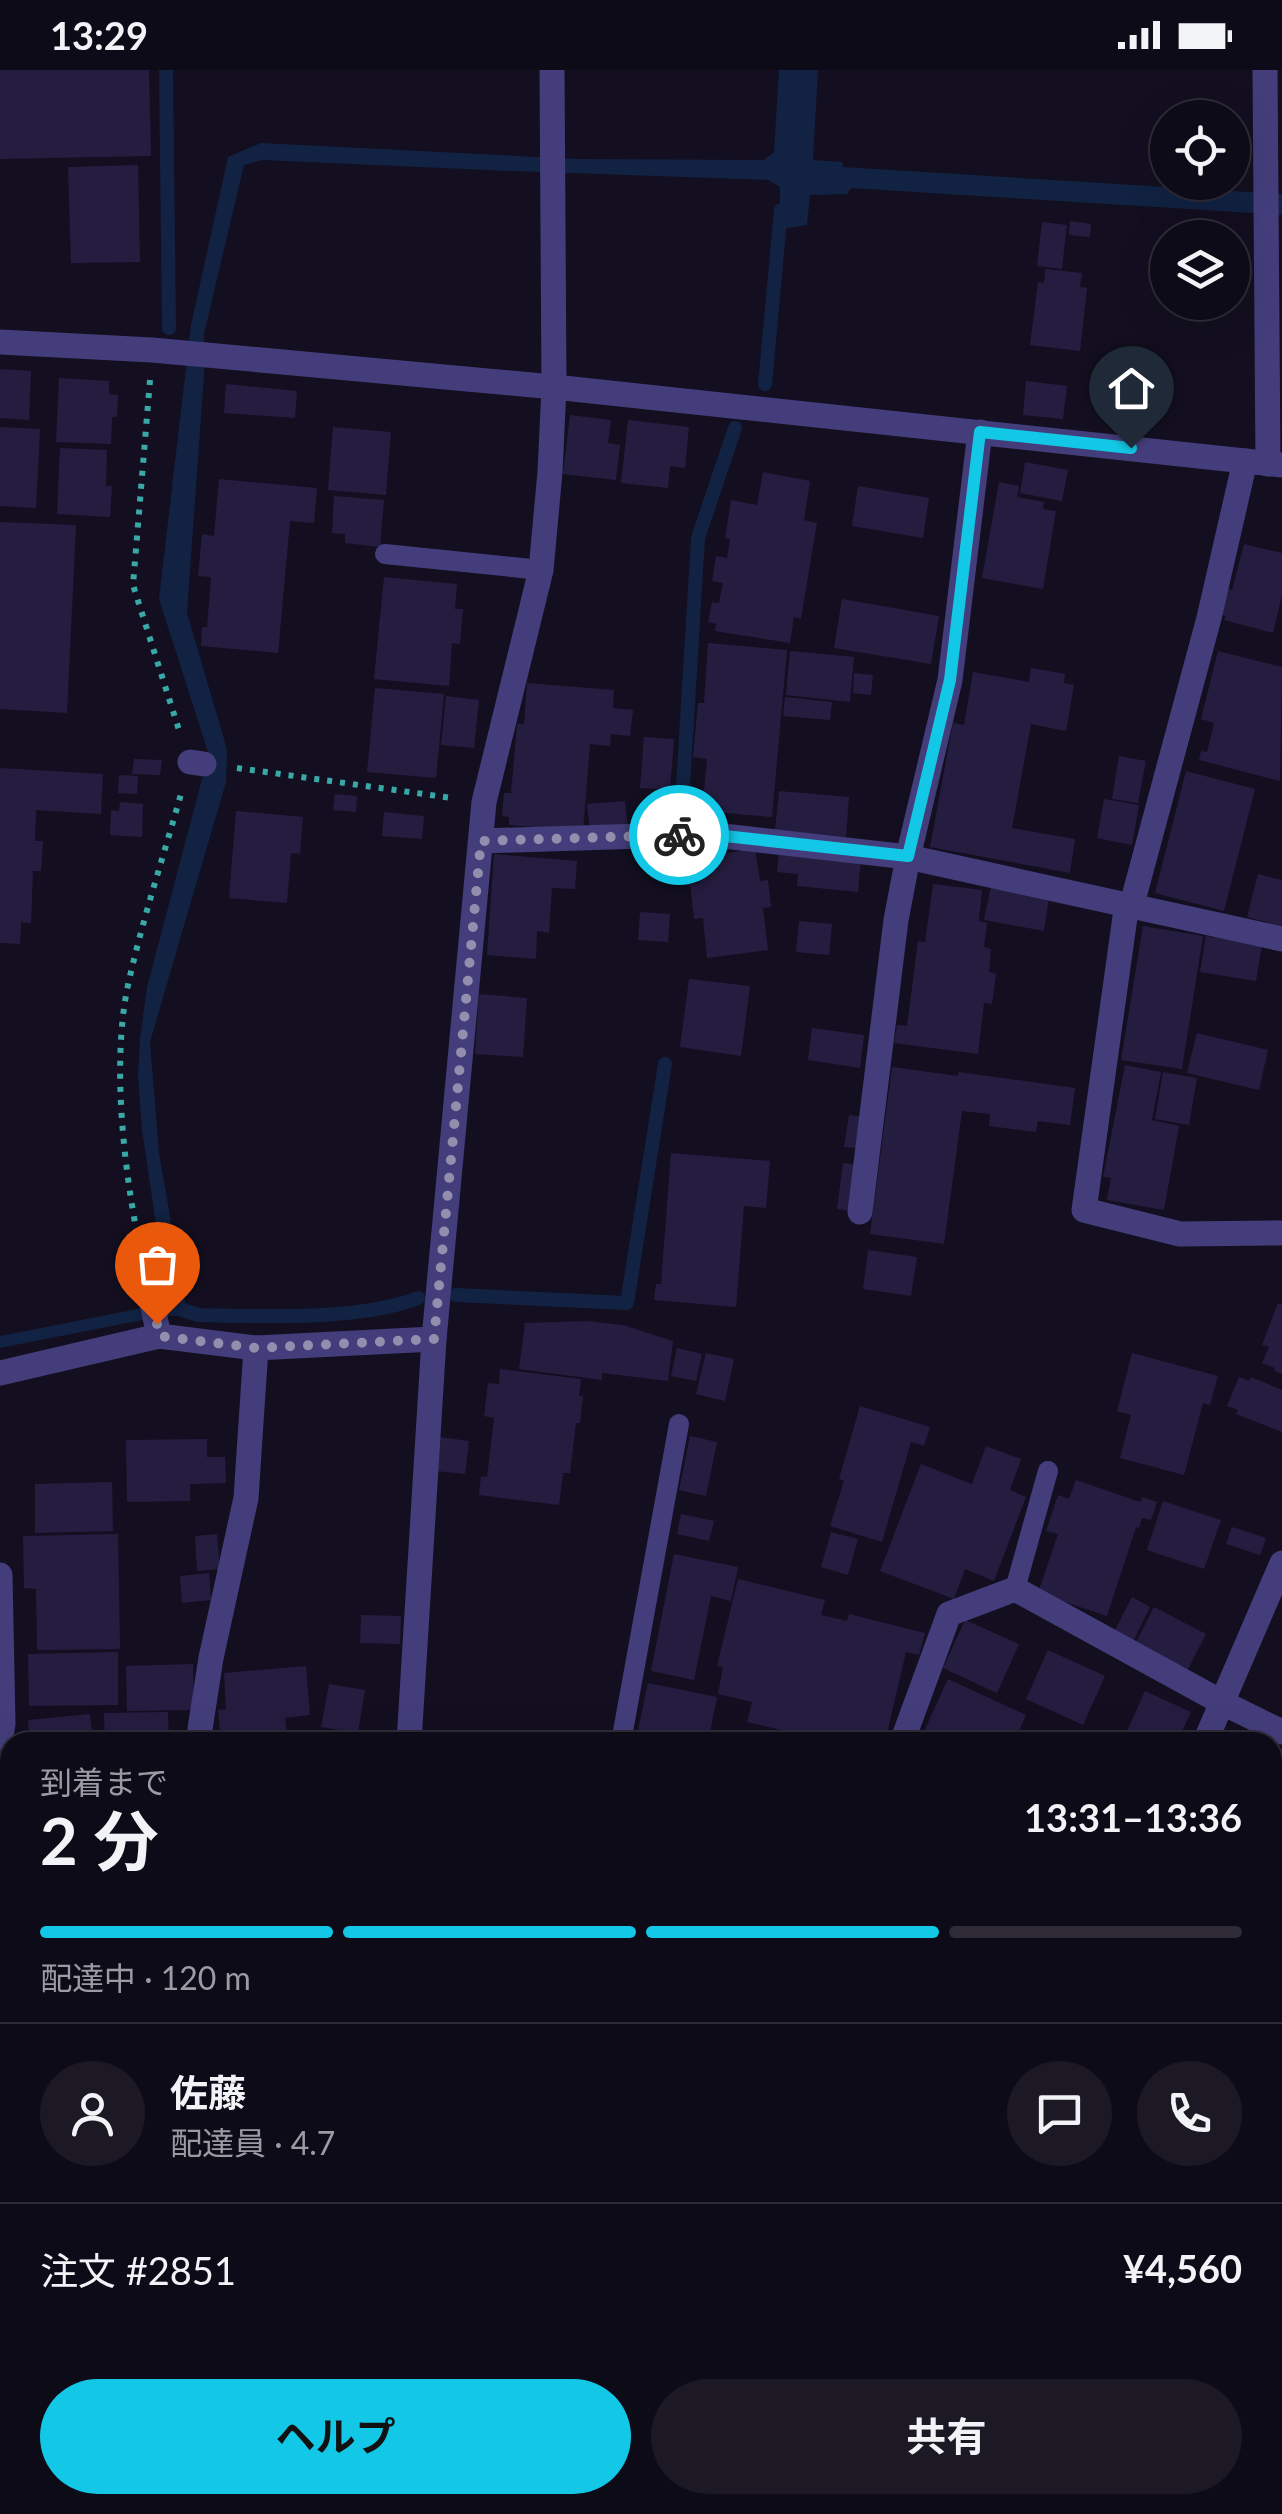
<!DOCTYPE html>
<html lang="ja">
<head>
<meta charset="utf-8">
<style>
  :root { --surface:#0e0b18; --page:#1c1925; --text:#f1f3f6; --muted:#9b9ba2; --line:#2e2b37; --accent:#13c8e6 }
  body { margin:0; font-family:Lato,"Noto Sans JP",sans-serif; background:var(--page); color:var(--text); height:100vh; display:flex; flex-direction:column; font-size:38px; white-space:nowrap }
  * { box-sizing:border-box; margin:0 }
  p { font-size:32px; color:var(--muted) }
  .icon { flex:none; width:55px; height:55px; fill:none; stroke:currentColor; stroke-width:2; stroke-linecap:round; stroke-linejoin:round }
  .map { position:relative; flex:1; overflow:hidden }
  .panel { position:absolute; left:0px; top:1662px; width:1282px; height:782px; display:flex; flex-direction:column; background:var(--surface); border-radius:30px 30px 0 0; box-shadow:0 10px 40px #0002,0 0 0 2px var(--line) }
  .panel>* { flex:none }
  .controls { position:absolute; left:1150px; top:30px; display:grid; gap:20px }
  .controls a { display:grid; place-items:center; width:100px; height:100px; border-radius:50%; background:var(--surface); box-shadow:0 10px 40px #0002,0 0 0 2px var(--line); font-size:50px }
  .pin { position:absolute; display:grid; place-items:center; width:85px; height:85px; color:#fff; margin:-102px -42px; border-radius:50% 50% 50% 0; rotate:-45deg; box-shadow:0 0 10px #0007 }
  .pin .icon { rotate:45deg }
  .courier { position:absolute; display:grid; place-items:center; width:100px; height:100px; margin:-50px; border:8px solid #13c8e6; border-radius:50%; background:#fff; color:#222; box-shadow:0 2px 12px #0007 }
  .overview em { font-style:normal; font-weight:700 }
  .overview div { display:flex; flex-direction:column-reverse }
  .overview { display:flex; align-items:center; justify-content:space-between; height:170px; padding:0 40px }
  h1 { font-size:65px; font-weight:700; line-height:75px }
  .bar { display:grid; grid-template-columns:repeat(4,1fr); gap:15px 10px; align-content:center; height:120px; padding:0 40px }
  .bar i { height:12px; border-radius:8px; background:var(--line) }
  .bar .selected { background:var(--accent) }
  .bar p { grid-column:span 4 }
  .line { display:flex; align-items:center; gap:25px; padding:0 40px; border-top:2px solid var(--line) }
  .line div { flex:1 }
  .round { display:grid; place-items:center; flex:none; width:105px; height:105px; border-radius:52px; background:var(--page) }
  .cta { display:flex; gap:20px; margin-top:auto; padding:20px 40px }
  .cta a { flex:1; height:115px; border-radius:60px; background:var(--accent); color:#111; font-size:40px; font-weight:700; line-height:115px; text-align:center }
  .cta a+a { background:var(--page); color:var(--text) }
  .status { display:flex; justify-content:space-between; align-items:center; height:70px; padding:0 50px; background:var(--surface); direction:ltr }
  .status svg { height:28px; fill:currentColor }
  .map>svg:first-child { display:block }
  .water { fill:#112242 }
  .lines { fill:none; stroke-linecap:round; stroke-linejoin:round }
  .stream { stroke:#112242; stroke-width:14 }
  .building { fill:#251d40 }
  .path { stroke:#38a9a7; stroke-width:6; stroke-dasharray:5 8; stroke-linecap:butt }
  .service { stroke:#433e7b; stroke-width:20 }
  .minor { stroke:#433e7b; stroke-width:25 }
  .secondary { stroke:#7971f3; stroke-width:25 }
  .done { stroke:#938eae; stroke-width:10; stroke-dasharray:0 18 }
  .route { stroke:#13c8e6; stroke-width:12 }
</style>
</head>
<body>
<div class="status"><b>13:29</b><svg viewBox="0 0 49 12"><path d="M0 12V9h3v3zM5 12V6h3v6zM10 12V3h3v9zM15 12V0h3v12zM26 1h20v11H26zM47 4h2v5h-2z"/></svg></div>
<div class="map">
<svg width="1282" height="2444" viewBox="0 0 1282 2444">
  <rect width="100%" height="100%" fill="#130f20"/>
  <polygon class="water" points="779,0 818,0 813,90 842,92 843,97 1282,124 1282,145 851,118 847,124 810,125 807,155 780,159 780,117 768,110 512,101 263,90 244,95 204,264 204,305 187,543 224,669 227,682 226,712 150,972 159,1083 186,1238 185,1244 137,1251 0,1278 0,1266 163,1234 167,1229 142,1060 138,1007 140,969 147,917 202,709 207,704 208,682 159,529 191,255 228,87 261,73 577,89 764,90 774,82"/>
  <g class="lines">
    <g class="stream">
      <polyline points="166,0 169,258"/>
      <polyline points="765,314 781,140"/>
      <polyline points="681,749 698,468 735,358"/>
      <polyline points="456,1225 627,1233 665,994"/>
      <path d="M177 1238 198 1245C261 1246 360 1251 418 1228"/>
    </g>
  </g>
  <g class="building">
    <polygon points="0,0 149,0 151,86 0,89"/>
    <polygon points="138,95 140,192 71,193 68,97"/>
    <polygon points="1070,151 1091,154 1090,167 1069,165"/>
    <polygon points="1042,152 1067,155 1062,199 1037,196"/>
    <polygon points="1045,199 1082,203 1080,217 1087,218 1080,281 1030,275 1038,212 1044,213"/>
    <polygon points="0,299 31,301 29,350 0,348"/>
    <polygon points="59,308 109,311 109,324 118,325 117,347 112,347 111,374 56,372"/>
    <polygon points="1026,311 1067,316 1063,349 1023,345"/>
    <polygon points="226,314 297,321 295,348 224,343"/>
    <polygon points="570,345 611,350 608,373 620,375 616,410 563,404"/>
    <polygon points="628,350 689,357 685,398 670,396 668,418 621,413"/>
    <polygon points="0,357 40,359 36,438 0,436"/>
    <polygon points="333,357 391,362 386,425 328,420"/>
    <polygon points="60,378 107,380 106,416 112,416 110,447 57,444"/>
    <polygon points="1025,392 1068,400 1062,431 1020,423"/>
    <polygon points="763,402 810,411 804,450 817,453 801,549 794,547 790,573 715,561 716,554 708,552 712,532 719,533 723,513 712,511 716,486 727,488 730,469 725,468 731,430 757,435"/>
    <polygon points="219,409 317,418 314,453 290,451 278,583 201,576 202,557 207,557 211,507 198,506 202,464 214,466"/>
    <polygon points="999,412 1019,416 1017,427 1044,432 1043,439 1056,441 1043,519 982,508"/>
    <polygon points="858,416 929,428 923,468 852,456"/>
    <polygon points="334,426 384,430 380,477 345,473 345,464 332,463"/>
    <polygon points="0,452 76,455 67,643 0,639"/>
    <polygon points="1244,474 1282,483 1282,525 1273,563 1224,550 1226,546 1218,544 1224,518 1232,520"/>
    <polygon points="384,507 457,514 455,539 463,539 460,574 452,573 449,616 374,609"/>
    <polygon points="842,529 939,546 931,594 834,578"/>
    <polygon points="708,573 787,580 772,747 702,741 707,689 693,687 698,633 704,633"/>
    <polygon points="790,581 854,587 850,632 786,625"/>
    <polygon points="1218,581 1282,597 1280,711 1199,690 1201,681 1207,682 1214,653 1201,649"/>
    <polygon points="1031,598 1065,604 1064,613 1074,615 1066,661 1031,654 1012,758 1075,769 1070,803 930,777 953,653 964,655 973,602 1029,612"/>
    <polygon points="854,603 873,605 871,625 853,623"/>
    <polygon points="527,613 614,620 613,638 633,640 630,666 611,664 610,676 590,674 583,761 509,755 509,747 502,746 504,723 511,723 517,654 524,654"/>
    <polygon points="375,618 444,624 436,708 367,702"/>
    <polygon points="446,626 479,630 474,678 441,675"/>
    <polygon points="785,627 832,632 830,650 783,646"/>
    <polygon points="644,667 674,669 670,720 640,718"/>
    <polygon points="1119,686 1146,691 1138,733 1112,729"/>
    <polygon points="134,689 162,690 160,705 132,704"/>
    <polygon points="0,698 103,704 101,744 36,740 35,771 43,771 41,801 33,801 31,853 21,852 20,874 0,873"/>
    <polygon points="1186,701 1255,719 1224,841 1155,823"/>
    <polygon points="119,705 138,706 137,724 118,723"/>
    <polygon points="779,721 849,727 846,767 775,760"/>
    <polygon points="335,724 357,726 356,742 333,740"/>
    <polygon points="1104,729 1139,735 1132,775 1097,768"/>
    <polygon points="625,731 628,757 590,760 587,734"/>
    <polygon points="120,732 143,734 142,767 110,765 111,740 119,741"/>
    <polygon points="236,741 303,747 300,784 291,783 287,833 229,828"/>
    <polygon points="384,742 424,746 422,769 382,766"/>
    <polygon points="755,779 760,811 768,810 771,837 763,838 768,880 707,888 703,848 694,849 690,814 698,813 695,787"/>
    <polygon points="779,782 861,790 858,822 797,816 798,804 777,802"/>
    <polygon points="494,784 577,791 575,819 552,818 549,863 537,861 536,889 487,885"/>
    <polygon points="1258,804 1282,810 1282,856 1247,847"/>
    <polygon points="933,814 982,820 979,851 987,853 984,877 991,879 989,902 996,904 992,934 984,933 978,984 894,973 897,955 907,956 918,871 925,872"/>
    <polygon points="991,816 1049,828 1044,861 984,850"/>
    <polygon points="640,842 670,844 668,872 638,870"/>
    <polygon points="799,851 832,854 829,885 796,882"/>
    <polygon points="1143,856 1203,866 1182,999 1121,990"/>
    <polygon points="1206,866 1262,875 1256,911 1200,902"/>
    <polygon points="689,909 750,916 741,986 680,977"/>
    <polygon points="479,924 527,928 523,987 475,984"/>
    <polygon points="812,958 864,965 860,998 808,990"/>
    <polygon points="1197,963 1268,980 1259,1020 1187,1003"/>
    <polygon points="1125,995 1161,1002 1152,1050 1179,1056 1164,1140 1107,1130 1111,1108 1103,1107"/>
    <polygon points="892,997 958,1006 959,1002 1075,1018 1070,1055 1038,1051 1036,1062 989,1056 990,1044 962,1041 944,1174 870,1164"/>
    <polygon points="1163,1002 1197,1008 1189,1055 1155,1049"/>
    <polygon points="849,1045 861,1047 857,1078 844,1077"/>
    <polygon points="671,1083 770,1091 766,1138 744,1136 736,1237 654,1230 656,1214 661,1214"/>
    <polygon points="843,1093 859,1095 853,1141 837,1139"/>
    <polygon points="868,1180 917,1187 911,1226 863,1219"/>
    <polygon points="1278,1233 1282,1235 1282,1304 1274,1301 1275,1298 1262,1293 1269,1277 1262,1275"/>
    <polygon points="587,1251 623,1255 673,1271 668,1311 602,1303 602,1310 519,1299 525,1253"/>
    <polygon points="677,1278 702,1284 696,1311 671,1306"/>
    <polygon points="706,1283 734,1289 725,1331 696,1324"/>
    <polygon points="1132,1283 1218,1306 1210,1335 1203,1333 1184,1405 1120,1388 1131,1345 1117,1341"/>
    <polygon points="500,1299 581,1309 579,1326 583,1326 580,1353 576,1353 570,1403 563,1403 559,1435 479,1425 481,1406 487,1407 494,1348 484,1346 488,1313 499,1314"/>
    <polygon points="1239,1307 1249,1311 1251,1307 1282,1320 1282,1362 1236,1344 1238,1340 1227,1336"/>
    <polygon points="860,1336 930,1357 924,1376 911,1372 882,1472 830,1456 844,1411 839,1409"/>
    <polygon points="690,1366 717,1372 706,1426 679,1420"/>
    <polygon points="439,1367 469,1371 465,1404 436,1401"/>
    <polygon points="207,1369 207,1387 225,1387 226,1413 190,1414 190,1431 127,1432 126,1370"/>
    <polygon points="986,1376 1021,1389 1010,1420 1026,1427 994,1511 965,1499 954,1529 880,1501 921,1394 972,1414"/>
    <polygon points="1076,1410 1140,1432 1142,1427 1157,1432 1151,1450 1142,1448 1139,1458 1136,1457 1107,1546 1038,1523 1058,1464 1046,1461 1058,1425 1069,1429"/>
    <polygon points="112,1412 113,1461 35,1463 35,1414"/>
    <polygon points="1163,1431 1221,1450 1204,1499 1147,1480"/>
    <polygon points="681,1444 714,1451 709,1471 677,1464"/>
    <polygon points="1232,1457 1266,1468 1260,1485 1226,1474"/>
    <polygon points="831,1462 858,1469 848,1505 821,1497"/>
    <polygon points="118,1464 120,1579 37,1580 36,1519 24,1518 23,1466"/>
    <polygon points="217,1464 220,1499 197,1501 195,1466"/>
    <polygon points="674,1484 738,1497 731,1531 711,1526 694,1610 651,1601"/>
    <polygon points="209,1503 211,1530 182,1533 180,1506"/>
    <polygon points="738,1509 825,1530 821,1545 847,1551 849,1544 925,1563 919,1585 906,1582 885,1672 833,1672 747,1652 752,1632 718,1624 723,1597 717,1596"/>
    <polygon points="1132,1527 1150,1537 1133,1572 1114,1562"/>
    <polygon points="1154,1537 1206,1564 1186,1603 1134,1576"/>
    <polygon points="361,1545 401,1546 400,1574 360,1573"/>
    <polygon points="965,1550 1019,1574 997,1623 943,1598"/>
    <polygon points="1048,1580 1105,1606 1083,1655 1026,1629"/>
    <polygon points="118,1582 118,1635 29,1636 28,1584"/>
    <polygon points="193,1594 194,1640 127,1641 126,1596"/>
    <polygon points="306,1596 310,1645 285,1648 288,1672 213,1672 212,1662 220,1662 218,1640 226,1639 224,1603"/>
    <polygon points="948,1609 1026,1645 1014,1672 919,1672"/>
    <polygon points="648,1613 717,1627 708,1672 641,1672 643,1661 638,1660"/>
    <polygon points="329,1614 365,1620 358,1663 321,1657"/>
    <polygon points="1145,1621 1191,1642 1177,1672 1122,1672"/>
    <polygon points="168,1642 169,1672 105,1672 104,1643"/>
    <polygon points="90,1644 93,1672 30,1672 28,1650"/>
    <polygon points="1272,2078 1282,2080 1282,2185 1272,2183"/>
    <polygon points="1272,2189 1282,2190 1282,2340 1272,2339"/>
    <polygon points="0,2425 10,2425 10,2435 38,2435 38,2444 0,2444"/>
    <polygon points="245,2435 302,2435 301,2444 244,2444"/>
    <polygon points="311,2435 387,2435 387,2444 310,2444"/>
    <polygon points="410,2435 485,2435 484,2444 409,2444"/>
    <polygon points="509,2435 607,2435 639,2438 639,2444 508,2444"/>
    <polygon points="667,2435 760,2441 760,2444 666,2444"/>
    <polygon points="827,2437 879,2441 879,2444 827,2444"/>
  </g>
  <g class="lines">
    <g class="path">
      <polyline points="150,310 133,515 179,660"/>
      <polyline points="237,698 452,728"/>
      <path d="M145 1202C126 1119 110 999 128 915 142 851 163 788 181 724"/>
      <polyline points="115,2444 115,2435"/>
    </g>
    <g class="service">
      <polyline points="385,484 541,500"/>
      <polyline points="1015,1519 1048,1401"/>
      <polyline points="621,1672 679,1354"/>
    </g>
    <g class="minor">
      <polyline points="1265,0 1268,394"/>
      <polyline points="0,272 152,280 554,317 1282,395"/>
      <polyline points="1245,391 1209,548 1132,834 1125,847 1084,1140 1180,1164 1282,1163"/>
      <polyline points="190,692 204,694"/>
      <polyline points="481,771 706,764 908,787 1282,869"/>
      <polyline points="860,1142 896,850 908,787 950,610 980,362"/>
      <polyline points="152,1233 159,1266"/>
      <polyline points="0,1303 159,1266 256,1278 434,1269"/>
      <polyline points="0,1505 3,1654 0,1671"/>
      <polyline points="201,1672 200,1659 211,1588 246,1428 256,1278"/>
      <polyline points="409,1672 434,1269 484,732 541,500 550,402 554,317 552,0"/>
      <polyline points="902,1672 949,1544 1015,1519 1223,1633 1282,1662"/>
      <polyline points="1205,1672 1282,1493"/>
      <polyline points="0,1890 10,1888"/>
      <polyline points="1272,1972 1282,1953"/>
      <polyline points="491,2444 491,2435"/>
      <polyline points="936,2444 936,2435"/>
      <polyline points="1187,2444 1188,2435"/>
    </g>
    <g class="secondary">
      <polyline points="0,2351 10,2349"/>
      <polyline points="1272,2392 1282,2393"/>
    </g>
  </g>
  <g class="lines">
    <polyline class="done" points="157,1254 159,1266 256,1278 434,1269 481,771 679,765"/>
    <polyline class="route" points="679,765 706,764 908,786 950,610 980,362 1131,378"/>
  </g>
</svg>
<div class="controls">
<a><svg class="icon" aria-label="locate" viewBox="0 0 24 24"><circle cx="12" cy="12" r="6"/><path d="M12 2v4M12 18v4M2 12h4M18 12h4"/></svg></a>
<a><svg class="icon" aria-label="layers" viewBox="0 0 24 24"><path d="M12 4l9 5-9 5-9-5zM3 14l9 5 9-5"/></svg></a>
</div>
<div class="pin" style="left:157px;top:1254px;background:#ea580c"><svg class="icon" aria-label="bag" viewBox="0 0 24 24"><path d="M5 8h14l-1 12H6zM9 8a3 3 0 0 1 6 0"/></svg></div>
<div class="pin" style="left:1131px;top:378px;background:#1f2937"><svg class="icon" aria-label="home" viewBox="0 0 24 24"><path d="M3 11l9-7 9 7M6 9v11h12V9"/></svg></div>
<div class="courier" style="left:679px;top:765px"><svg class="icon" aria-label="bike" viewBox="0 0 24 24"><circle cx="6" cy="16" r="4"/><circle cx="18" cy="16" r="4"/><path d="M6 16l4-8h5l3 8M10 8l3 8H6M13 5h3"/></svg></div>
<section class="panel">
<div class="overview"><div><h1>2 分</h1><p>到着まで</p></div><em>13:31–13:36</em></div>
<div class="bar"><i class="selected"></i><i class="selected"></i><i class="selected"></i><i></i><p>配達中 · 120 m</p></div>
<div class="line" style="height:180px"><a class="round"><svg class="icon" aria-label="person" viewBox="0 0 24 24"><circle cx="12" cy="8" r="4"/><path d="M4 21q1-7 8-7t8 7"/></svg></a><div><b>佐藤</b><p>配達員 · 4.7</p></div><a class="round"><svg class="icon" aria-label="chat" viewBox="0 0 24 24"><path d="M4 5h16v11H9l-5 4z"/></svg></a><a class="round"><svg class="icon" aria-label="phone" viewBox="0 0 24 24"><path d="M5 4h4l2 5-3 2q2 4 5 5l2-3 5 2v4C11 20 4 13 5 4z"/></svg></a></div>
<div class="line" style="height:130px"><div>注文 #2851</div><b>¥4,560</b></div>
<div class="cta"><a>ヘルプ</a><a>共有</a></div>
</section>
</div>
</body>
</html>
